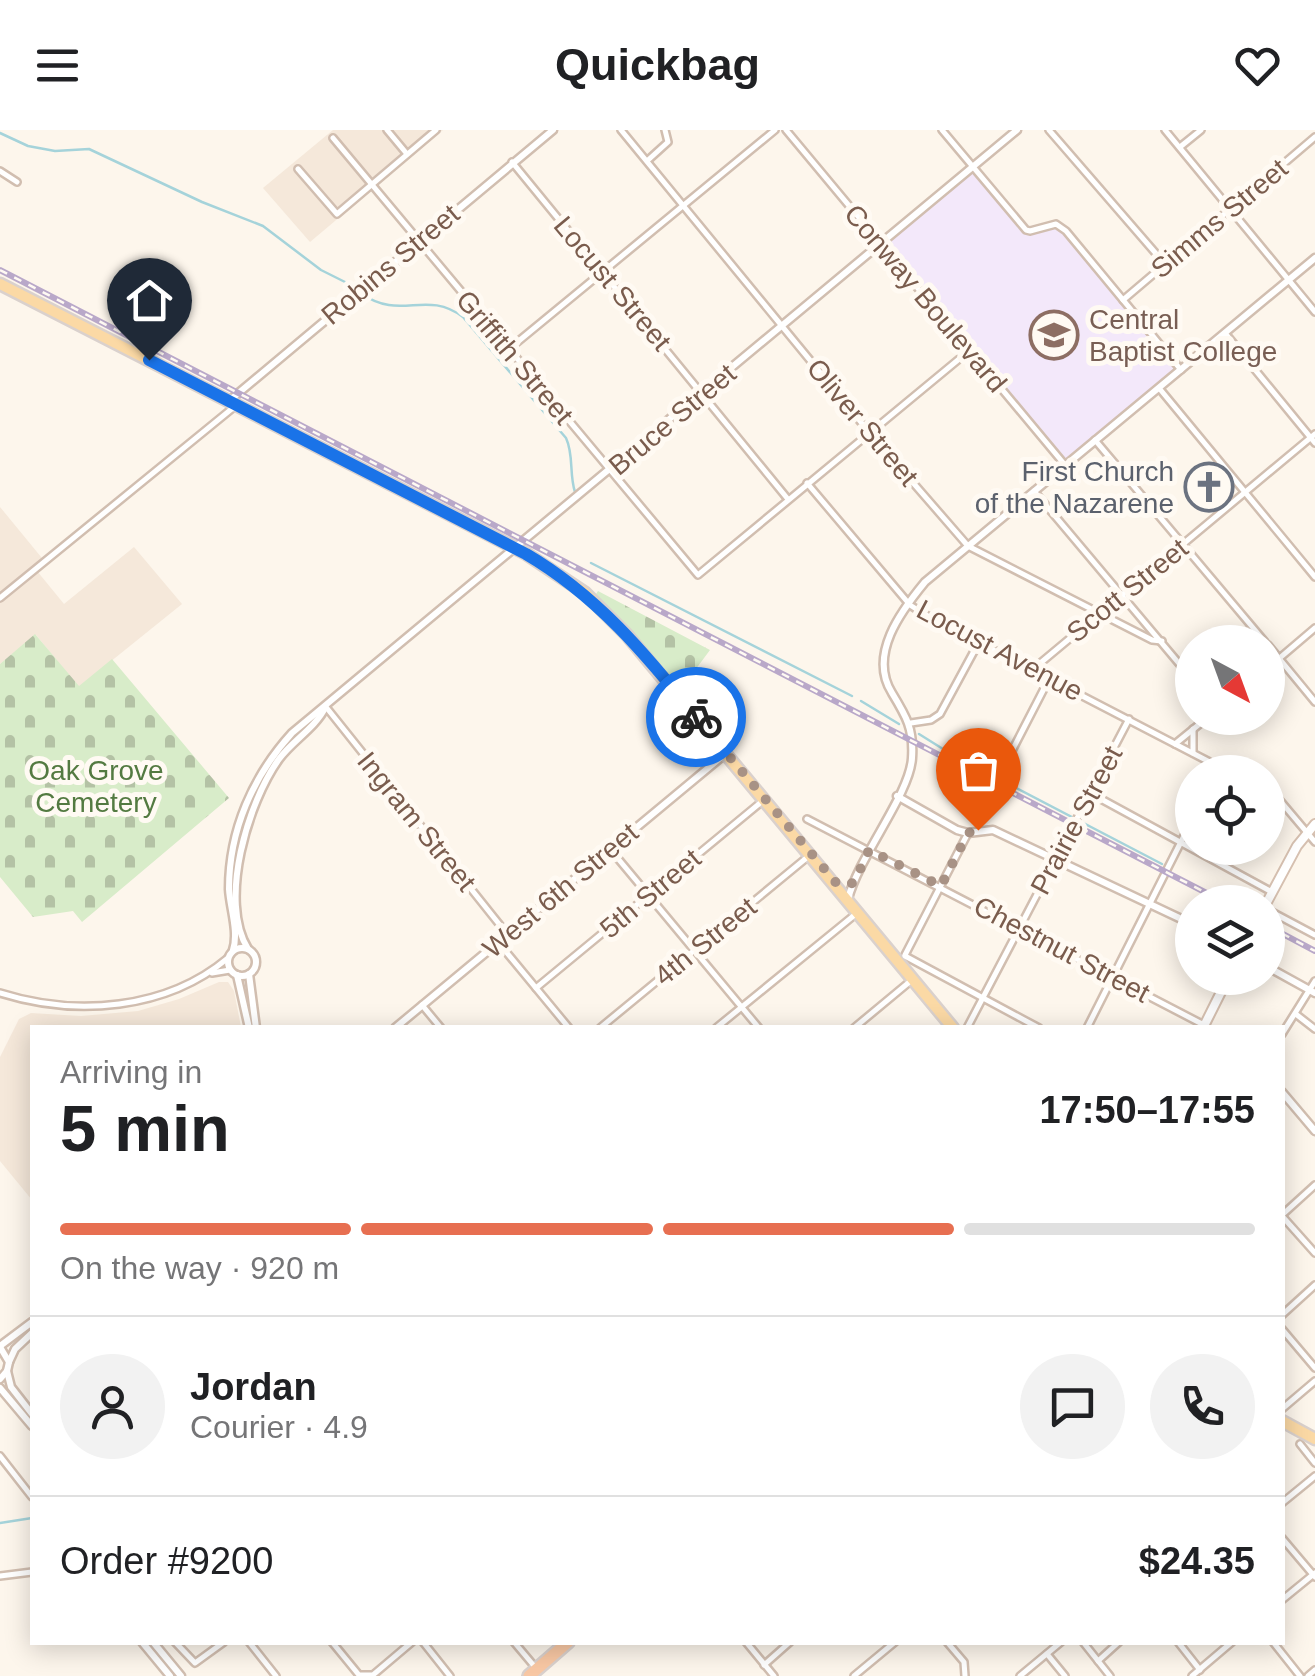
<!DOCTYPE html>
<html lang="en">
<head>
<meta charset="utf-8">
<style>
  :root { --surface:#fff; --page:#f2f2f2; --text:#202124; --muted:#757577; --line:#e0e0e0; --accent:#e76f51 }
  body { margin:0; font-family:Helvetica,sans-serif; background:var(--page); color:var(--text); height:100vh; display:flex; flex-direction:column; font-size:38px; white-space:nowrap }
  * { box-sizing:border-box; margin:0 }
  p { font-size:32px; color:var(--muted) }
  .icon { flex:none; width:55px; height:55px; fill:none; stroke:currentColor; stroke-width:2; stroke-linecap:round; stroke-linejoin:round }
  .map { position:relative; flex:1; overflow:hidden }
  .details { position:absolute; left:30px; top:895px; width:1255px; height:620px; display:flex; flex-direction:column; background:var(--surface); border-radius:0px; box-shadow:0 5px 25px #0003 }
  .details>* { flex:none }
  .needle { width:65px; rotate:139deg }
  .fabs { position:absolute; left:1175px; top:495px; display:grid; gap:20px }
  .fabs a { display:grid; place-items:center; width:110px; height:110px; border-radius:50%; background:var(--surface); box-shadow:0 5px 25px #0003; font-size:50px }
  .pin { position:absolute; display:grid; place-items:center; width:85px; height:85px; color:#fff; margin:-102px -42px; border-radius:50% 50% 50% 0; rotate:-45deg; box-shadow:0 0 10px #0007 }
  .pin .icon { rotate:45deg }
  .courier { position:absolute; display:grid; place-items:center; width:100px; height:100px; margin:-50px; border:8px solid #1a73e8; border-radius:50%; background:#fff; color:#222; box-shadow:0 2px 12px #0007 }
  .head em { font-style:normal; font-weight:700 }
  .head div { display:flex; flex-direction:column-reverse }
  .head { display:flex; align-items:center; justify-content:space-between; height:170px; padding:0 30px }
  h1 { font-size:65px; font-weight:700; line-height:75px }
  .bar { display:grid; grid-template-columns:repeat(4,1fr); gap:15px 10px; align-content:center; height:120px; padding:0 30px }
  .bar i { height:12px; border-radius:8px; background:var(--line) }
  .bar .selected { background:var(--accent) }
  .bar p { grid-column:span 4 }
  .line { display:flex; align-items:center; gap:25px; padding:0 30px; border-top:2px solid var(--line) }
  .line div { flex:1 }
  .round { display:grid; place-items:center; flex:none; width:105px; height:105px; border-radius:52px; background:var(--page) }
  header { display:flex; justify-content:space-between; align-items:center; height:130px; padding:0 30px; background:var(--surface); font-size:45px; font-weight:700 }
  .map>svg:first-child { display:block }
  .residential { fill:#f5e8da }
  .education { fill:#f3e8fa }
  .cemetery { fill:url(#cemetery-stones) }
  .lines { fill:none; stroke-linecap:round; stroke-linejoin:round }
  .stream { stroke:#a5d3da; stroke-width:2.5 }
  .minor-casing { stroke:#d1beb0; stroke-width:10 }
  .tertiary-casing { stroke:#d1beb0; stroke-width:11 }
  .secondary-casing { stroke:#d6c0b0; stroke-width:12 }
  .primary-casing { stroke:#dad1cd; stroke-width:15 }
  .trunk-casing { stroke:#dad1cd; stroke-width:16 }
  .minor { stroke:#fff; stroke-width:5 }
  .tertiary { stroke:#fff; stroke-width:6 }
  .secondary { stroke:#fff; stroke-width:8 }
  .primary { stroke:#fbd9a5; stroke-width:10 }
  .trunk { stroke:#f9c8a4; stroke-width:11 }
  .rail-casing { stroke:#b9a8c9; stroke-width:6 }
  .rail { stroke:#fffaf3; stroke-width:2.5; stroke-dasharray:8; stroke-linecap:butt }
  .done { stroke:#a89285; stroke-width:10; stroke-dasharray:0 18 }
  .route { stroke:#1a73e8; stroke-width:12 }
  .labels { text-anchor:middle; stroke-width:10; stroke-linejoin:round; paint-order:stroke }
  .street-label { font-size:28px; fill:#7a5c4d; stroke:#fffaf3 }
  .education-label { font-size:28px; fill:#785e54; stroke:#fffaf3; text-anchor:start }
  .worship-label { font-size:28px; fill:#5b616d; stroke:#fffaf3; text-anchor:end }
  .park-label { font-size:28px; fill:#537a41; stroke:#fffaf3 }
</style>
</head>
<body>
<header><svg class="icon" aria-label="menu" viewBox="0 0 24 24"><path d="M4 6h16M4 12h16M4 18h16"/></svg>Quickbag<svg class="icon" aria-label="heart" viewBox="0 0 24 24"><path d="M12 20l-8-8c-3-5 5-10 8-4 3-6 11-1 8 4z"/></svg></header>
<div class="map">
<svg width="1315" height="1546" viewBox="0 0 1315 1546">
  <defs>
    <pattern id="cemetery-stones" width="16" height="16" patternUnits="userSpaceOnUse" patternTransform="scale(2.5)"><rect width="16" height="16" fill="#d8ecc9"/><path d="M2 7V4a2 2 0 0 1 4 0v3zM10 15v-3a2 2 0 0 1 4 0v3z" fill="#b4c2a5"/></pattern>
  </defs>
  <rect width="100%" height="100%" fill="#fdf6ec"/>
  <g class="residential">
    <polygon points="333,0 443,0 310,112 263,58"/>
    <polygon points="0,377 46,433 37,441 64,474 134,417 182,474 79,557 36,505 0,534"/>
    <polygon points="219,852 228,852 234,861 241,897 32,898 32,1070 0,1031 0,927 19,889 31,883 81,886 138,881 179,869"/>
  </g>
  <polygon class="education" points="973,37 1030,101 1061,96 1181,240 1065,335 881,114"/>
  <g class="cemetery">
    <polygon points="598,461 710,520 681,559 635,504 596,464"/>
    <polygon points="35,504 79,556 112,529 229,668 82,792 73,781 33,787 0,747 0,534"/>
  </g>
  <g class="lines">
    <g class="stream">
      <polyline points="0,3 28,16 55,21 89,19 202,72 263,96 321,140 355,157"/>
      <path d="M362 164C401 191 426 159 463 187L566 308C574 325 569 344 575 362"/>
      <polyline points="591,433 852,566"/>
      <polyline points="861,571 899,594"/>
      <polyline points="919,604 951,624 1162,734"/>
      <polyline points="0,1393 32,1388"/>
    </g>
    <g class="minor-casing">
      <g id="minor">
        <polyline points="387,0 407,24"/>
        <polyline points="621,0 869,302 968,416 1152,510 1162,511"/>
        <polyline points="786,0 1065,335"/>
        <polyline points="942,0 1026,100 1030,101 1056,94 1066,101 1181,240"/>
        <polyline points="1049,0 1165,134"/>
        <polyline points="1165,0 1315,182"/>
        <polyline points="333,8 698,445 970,220"/>
        <polyline points="1180,17 1201,0"/>
        <polyline points="647,31 668,12 665,0"/>
        <polyline points="512,32 787,368"/>
        <polyline points="298,39 337,84 436,0"/>
        <polyline points="0,41 17,52"/>
        <polyline points="1123,170 1315,7"/>
        <polyline points="1225,203 1315,313"/>
        <polyline points="509,219 775,0"/>
        <polyline points="1159,258 1315,447"/>
        <polyline points="1095,310 1265,512"/>
        <polyline points="807,353 910,475 924,484 1229,642"/>
        <polyline points="1034,361 1192,549"/>
        <polyline points="0,468 234,277"/>
        <polyline points="1268,515 1315,572"/>
        <polyline points="1268,538 1315,498"/>
        <polyline points="1032,540 1315,304"/>
        <polyline points="326,577 507,804"/>
        <polyline points="911,593 931,590 940,584 979,512"/>
        <polyline points="1175,614 1207,588"/>
        <polyline points="1193,623 1193,599"/>
        <polyline points="999,646 1049,549"/>
        <polyline points="1268,662 1277,667 1315,712"/>
        <polyline points="1090,663 1272,762"/>
        <polyline points="807,689 1204,895"/>
        <polyline points="610,719 759,898"/>
        <polyline points="1268,780 1315,805"/>
        <polyline points="498,812 569,898"/>
        <polyline points="905,825 968,703"/>
        <polyline points="905,826 1039,898"/>
        <polyline points="212,843 230,840"/>
        <polyline points="536,858 765,669"/>
        <path d="M0 863C76 887 166 880 228 828"/>
        <polyline points="422,875 441,898"/>
        <polyline points="1297,885 1315,899"/>
        <polyline points="600,898 810,725"/>
        <polyline points="716,898 857,783"/>
        <polyline points="854,898 913,849"/>
        <polyline points="967,898 1129,589"/>
        <polyline points="1087,898 1192,690"/>
        <polyline points="1282,904 1315,851"/>
        <polyline points="1282,1085 1315,1055"/>
        <polyline points="1282,1086 1315,1123"/>
        <polyline points="1282,1185 1315,1155"/>
        <polyline points="1282,1199 1315,1238"/>
        <polyline points="1282,1279 1315,1251"/>
        <polyline points="1300,1314 1315,1333"/>
        <polyline points="0,1326 32,1367"/>
        <polyline points="1282,1373 1315,1346"/>
        <polyline points="1282,1408 1315,1447"/>
        <polyline points="0,1446 32,1442"/>
        <polyline points="1282,1470 1315,1443"/>
        <polyline points="175,1512 195,1533 224,1512"/>
        <polyline points="249,1512 276,1546"/>
        <polyline points="332,1512 359,1545 373,1545 412,1512"/>
        <polyline points="423,1512 450,1546"/>
        <polyline points="514,1512 535,1537"/>
        <polyline points="746,1512 774,1546"/>
        <polyline points="947,1512 964,1532 965,1546"/>
        <polyline points="1083,1512 1110,1546"/>
        <polyline points="1178,1512 1200,1540"/>
        <polyline points="1273,1512 1300,1546"/>
        <polyline points="1047,1524 1065,1546"/>
        <polyline points="1098,1531 1119,1512"/>
        <polyline points="764,1535 790,1512"/>
        <polyline points="854,1546 895,1512"/>
        <polyline points="1020,1546 1061,1512"/>
        <polyline points="1192,1546 1232,1512"/>
        <polyline points="1308,1546 1315,1540"/>
      </g>
    </g>
    <g class="tertiary-casing">
      <g id="tertiary">
        <polyline points="229,271 553,0"/>
        <polyline points="897,666 957,700 968,703 993,700 1192,794"/>
        <path d="M848 769C859 726 910 664 912 628 914 599 906 586 892 563 868 525 901 481 925 452L1315 128"/>
        <circle cx="242" cy="832" r="14"/>
        <path d="M248 819C218 771 248 672 279 629 292 611 315 598 325 578"/>
        <path d="M233 820C239 802 230 778 229 759 229 700 253 646 292 603L1017 0"/>
        <polyline points="1268,837 1315,863"/>
        <polyline points="249,844 256,898"/>
        <polyline points="237,845 249,898"/>
        <polyline points="395,898 725,624"/>
        <polyline points="1282,962 1315,1001"/>
        <polyline points="0,1216 32,1192"/>
        <polyline points="0,1217 9,1232 7,1241 0,1249"/>
        <polyline points="9,1232 15,1219 32,1203"/>
        <polyline points="7,1241 11,1257 32,1284"/>
        <polyline points="0,1258 32,1296"/>
        <polyline points="142,1512 170,1546"/>
        <polyline points="153,1512 181,1546"/>
      </g>
    </g>
    <g class="secondary-casing">
      <g id="secondary">
        <polyline points="1267,772 1297,716 1315,694"/>
        <polyline points="1203,898 1228,848"/>
      </g>
    </g>
    <g class="primary-casing">
      <g id="primary">
        <polyline points="0,154 525,423 585,463 627,505 953,898"/>
        <polyline points="1282,1291 1315,1309"/>
      </g>
    </g>
    <g class="trunk-casing">
      <polyline id="trunk" points="529,1546 568,1512"/>
    </g>
    <use href="#minor" class="minor"/>
    <use href="#tertiary" class="tertiary"/>
    <use href="#secondary" class="secondary"/>
    <use href="#primary" class="primary"/>
    <use href="#trunk" class="trunk"/>
    <g class="rail-casing">
      <g id="rail">
        <polyline points="0,140 1224,772"/>
        <polyline points="1268,796 1315,821"/>
      </g>
    </g>
    <use href="#rail" class="rail"/>
  </g>
  <g class="lines">
    <polyline class="done" points="696,587 838,755 854,753 869,720 941,756 968,703 978,700"/>
    <path class="route" d="M149 230 526 424C596 465 646 524 696 587"/>
  </g>
  <defs>
    <g id="university-ring" transform="scale(2.5)"><circle r="9.5" fill="#fffaf3" stroke="#8d6e63" stroke-width="1.5"/><path d="M0-5L7-2L0 1L-7-2ZM-4 1L0 2.5L4 1V4Q0 6-4 4Z" fill="#8d6e63"/></g>
    <g id="church-ring" transform="scale(2.5)"><circle r="9.5" fill="#fffaf3" stroke="#6b7280" stroke-width="1.5"/><path d="M-1.2-6h2.4v3.5h3.3v2.4h-3.3V6h-2.4V-.1h-3.3v-2.4h3.3Z" fill="#6b7280"/></g>
  </defs>
  <g fill-rule="evenodd">
    <use href="#university-ring" x="1054" y="205"/>
    <use href="#church-ring" x="1209" y="357"/>
  </g>
  <g class="labels">
    <g class="street-label">
      <text transform="translate(1219 88) rotate(-40)" y="10">Simms Street</text>
      <text transform="translate(390 134) rotate(-40)" y="10">Robins Street</text>
      <text transform="translate(613 153) rotate(50)" y="10">Locust Street</text>
      <text transform="translate(926 168) rotate(50)" y="10">Conway Boulevard</text>
      <text transform="translate(515 227) rotate(50)" y="10">Griffith Street</text>
      <text transform="translate(672 289) rotate(-40)" y="10">Bruce Street</text>
      <text transform="translate(863 292) rotate(50)" y="10">Oliver Street</text>
      <text transform="translate(1127 460) rotate(-39)" y="10">Scott Street</text>
      <text transform="translate(1000 520) rotate(28)" y="10">Locust Avenue</text>
      <text transform="translate(1076 690) rotate(-62)" y="10">Prairie Street</text>
      <text transform="translate(417 691) rotate(51)" y="10">Ingram Street</text>
      <text transform="translate(560 760) rotate(-40)" y="10">West 6th Street</text>
      <text transform="translate(650 763) rotate(-40)" y="10">5th Street</text>
      <text transform="translate(705 811) rotate(-39)" y="10">4th Street</text>
      <text transform="translate(1062 819) rotate(28)" y="10">Chestnut Street</text>
    </g>
    <g class="education-label">
      <text x="1089" y="199">Central<tspan x="1089" dy="32">Baptist College</tspan></text>
    </g>
    <g class="worship-label">
      <text x="1174" y="351">First Church<tspan x="1174" dy="32">of the Nazarene</tspan></text>
    </g>
    <g class="park-label">
      <text x="96" y="650">Oak Grove<tspan x="96" dy="32">Cemetery</tspan></text>
    </g>
  </g>
</svg>
<div class="fabs">
<a><svg class="needle" viewBox="-14 -14 28 28"><path d="M0-13l5 13h-10z" fill="#e53935"/><path d="M0 13l5-13h-10z" fill="#757577"/></svg></a>
<a><svg class="icon" aria-label="locate" viewBox="0 0 24 24"><circle cx="12" cy="12" r="6"/><path d="M12 2v4M12 18v4M2 12h4M18 12h4"/></svg></a>
<a><svg class="icon" aria-label="layers" viewBox="0 0 24 24"><path d="M12 4l9 5-9 5-9-5zM3 14l9 5 9-5"/></svg></a>
</div>
<div class="pin" style="left:978px;top:700px;background:#ea580c"><svg class="icon" aria-label="bag" viewBox="0 0 24 24"><path d="M5 8h14l-1 12H6zM9 8a3 3 0 0 1 6 0"/></svg></div>
<div class="pin" style="left:149px;top:230px;background:#1f2937"><svg class="icon" aria-label="home" viewBox="0 0 24 24"><path d="M3 11l9-7 9 7M6 9v11h12V9"/></svg></div>
<div class="courier" style="left:696px;top:587px"><svg class="icon" aria-label="bike" viewBox="0 0 24 24"><circle cx="6" cy="16" r="4"/><circle cx="18" cy="16" r="4"/><path d="M6 16l4-8h5l3 8M10 8l3 8H6M13 5h3"/></svg></div>
<section class="details">
<div class="head"><div><h1>5 min</h1><p>Arriving in</p></div><em>17:50–17:55</em></div>
<div class="bar"><i class="selected"></i><i class="selected"></i><i class="selected"></i><i></i><p>On the way · 920 m</p></div>
<div class="line" style="height:180px"><a class="round"><svg class="icon" aria-label="person" viewBox="0 0 24 24"><circle cx="12" cy="8" r="4"/><path d="M4 21q1-7 8-7t8 7"/></svg></a><div><b>Jordan</b><p>Courier · 4.9</p></div><a class="round"><svg class="icon" aria-label="chat" viewBox="0 0 24 24"><path d="M4 5h16v11H9l-5 4z"/></svg></a><a class="round"><svg class="icon" aria-label="phone" viewBox="0 0 24 24"><path d="M5 4h4l2 5-3 2q2 4 5 5l2-3 5 2v4C11 20 4 13 5 4z"/></svg></a></div>
<div class="line" style="height:130px"><div>Order #9200</div><b>$24.35</b></div>
</section>
</div>
</body>
</html>
